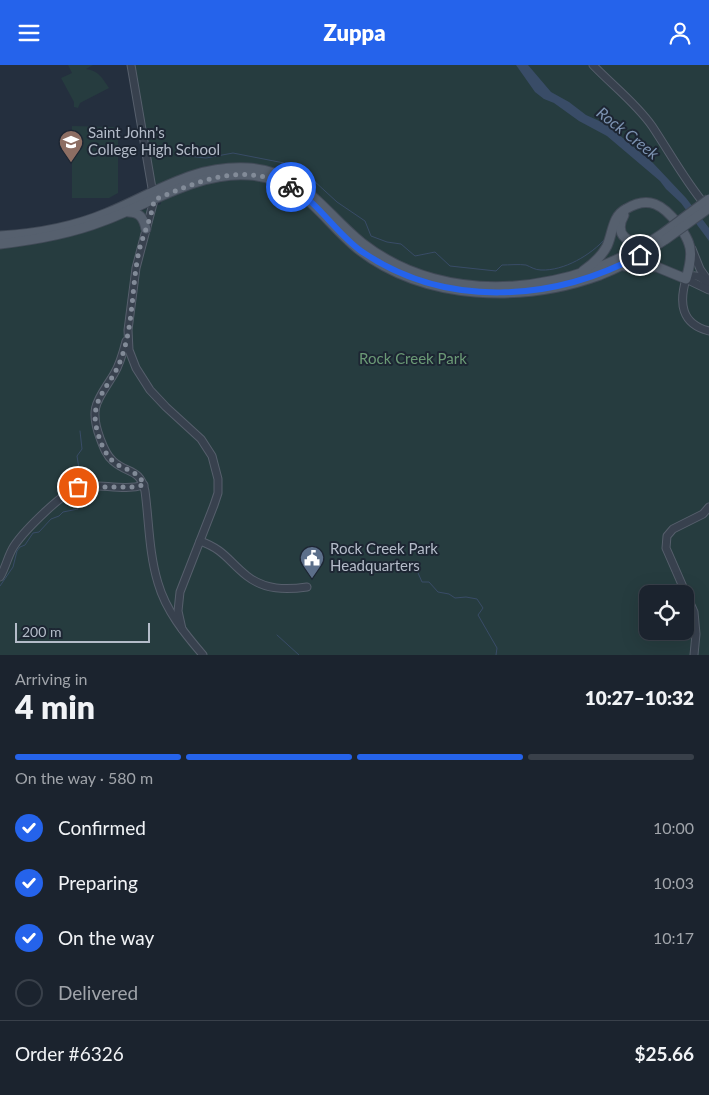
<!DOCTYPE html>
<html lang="en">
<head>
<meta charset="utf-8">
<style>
  :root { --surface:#1b232e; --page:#282f3a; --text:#f1f3f6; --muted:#a0a4aa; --line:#39404a; --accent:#2563eb }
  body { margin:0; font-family:Lato,sans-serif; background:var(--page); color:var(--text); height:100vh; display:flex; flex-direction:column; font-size:19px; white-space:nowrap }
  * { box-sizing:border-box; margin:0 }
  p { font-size:16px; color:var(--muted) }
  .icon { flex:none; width:28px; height:28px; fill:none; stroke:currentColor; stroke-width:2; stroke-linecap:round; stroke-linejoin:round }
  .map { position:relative; height:590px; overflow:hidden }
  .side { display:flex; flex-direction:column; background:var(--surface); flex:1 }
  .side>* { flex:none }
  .buttons { position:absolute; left:639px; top:520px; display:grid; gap:10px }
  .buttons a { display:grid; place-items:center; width:55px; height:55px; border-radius:10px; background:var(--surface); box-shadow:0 5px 20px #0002,0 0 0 1px var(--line); font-size:25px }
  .scale { position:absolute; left:15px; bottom:12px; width:135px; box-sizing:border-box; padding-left:5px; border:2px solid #b4bcc9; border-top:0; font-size:14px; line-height:18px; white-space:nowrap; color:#b4bcc9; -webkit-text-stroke:4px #1d2633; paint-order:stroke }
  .pin { position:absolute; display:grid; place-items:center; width:42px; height:42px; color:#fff; margin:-21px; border:2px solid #fff; border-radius:50%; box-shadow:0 1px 5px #0007 }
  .courier { position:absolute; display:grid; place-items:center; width:50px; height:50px; margin:-25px; border:4px solid #2563eb; border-radius:50%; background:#fff; color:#222; box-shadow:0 1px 6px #0007 }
  .overview em { font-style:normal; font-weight:800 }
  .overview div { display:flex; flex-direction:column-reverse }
  .overview { display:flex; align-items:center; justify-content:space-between; height:85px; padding:0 15px }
  h1 { font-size:32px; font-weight:800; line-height:38px }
  .bar { display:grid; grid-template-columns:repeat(4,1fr); gap:8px 5px; align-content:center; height:60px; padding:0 15px }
  .bar i { height:6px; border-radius:4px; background:var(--line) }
  .bar .on { background:var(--accent) }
  .bar p { grid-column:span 4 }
  .line { display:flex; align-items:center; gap:12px; padding:0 15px; border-top:1px solid var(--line) }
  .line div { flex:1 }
  ol { padding:0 15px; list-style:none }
  li { display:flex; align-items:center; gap:15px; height:55px }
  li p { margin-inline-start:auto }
  li .icon { padding:5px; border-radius:50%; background:var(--accent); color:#fff; stroke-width:4 }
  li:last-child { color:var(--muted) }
  li i { width:28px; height:28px; border:2px solid var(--line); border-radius:50% }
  header { display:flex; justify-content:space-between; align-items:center; height:65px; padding:0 15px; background:var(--accent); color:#fff; font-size:22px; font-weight:800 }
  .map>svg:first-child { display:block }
  .green { fill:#263c3f; fill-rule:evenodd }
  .water { fill:#394c67 }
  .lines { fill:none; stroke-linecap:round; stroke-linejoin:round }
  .stream { stroke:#394c67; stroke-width:1 }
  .minor-casing { stroke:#565f6c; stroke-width:9 }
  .major-casing { stroke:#414a57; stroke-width:11 }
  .minor { stroke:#38414e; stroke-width:7 }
  .major { stroke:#56606e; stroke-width:9 }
  .major-bridge-casing { stroke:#414a57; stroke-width:11; stroke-linecap:butt }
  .major-bridge { stroke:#56606e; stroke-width:9 }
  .done { stroke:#828b98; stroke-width:5; stroke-dasharray:0 9 }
  .route { stroke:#2563eb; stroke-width:6 }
  .labels { text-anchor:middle; stroke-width:4; stroke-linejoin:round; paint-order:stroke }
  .poi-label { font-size:15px; fill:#b4bcc9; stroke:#1d2633; text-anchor:start }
  .park-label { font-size:15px; fill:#6b9a76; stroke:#1d2633 }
  .water-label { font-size:16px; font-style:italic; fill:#7c92b1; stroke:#1d2633 }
</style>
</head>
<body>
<header><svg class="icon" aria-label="menu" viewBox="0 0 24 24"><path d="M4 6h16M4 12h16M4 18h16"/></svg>Zuppa<svg class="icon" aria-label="person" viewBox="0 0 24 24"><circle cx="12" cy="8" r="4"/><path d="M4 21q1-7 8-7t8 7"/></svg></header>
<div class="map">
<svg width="709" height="590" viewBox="0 0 709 590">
  <rect width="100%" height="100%" fill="#242f3e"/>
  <g class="green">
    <path d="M68 0H93L86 4C98 5 103 14 109 23L80 38 78 43 74 42V37L61 13 72 8Z"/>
    <path d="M133 0H709V590H0V184L67 171 161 139 152 108ZM648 529H685V566H648Z"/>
    <polygon points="72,61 113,62 118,65 118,128 109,133 72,133"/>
  </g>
  <polygon class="water" points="516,0 528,0 551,27 569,37 586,50 606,59 653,98 686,133 709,163 709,176 681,138 666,124 660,116 607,71 579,56 554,38 544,34 535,27"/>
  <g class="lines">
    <g class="stream">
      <path d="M179 90 206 93 233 88 284 98 313 115 337 137 365 156 371 171 387 177 401 179 415 191 435 187 450 201 496 206 502 200C509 200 519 199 526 200 531 202 535 205 541 205 564 206 591 190 606 173"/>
      <polyline points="80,366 82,384 77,391 81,416"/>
      <polyline points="415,501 422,517 429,517 438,527 449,529 455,533 466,532 477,534 483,543 478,550 497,583 496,590"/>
      <polyline points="0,521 13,502 17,486 20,482 25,480 33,468 39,467 51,454 59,451 63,447 78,444 75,436 77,429"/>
      <polyline points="277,570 299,590"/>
    </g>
    <g class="minor-casing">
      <g id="minor">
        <polyline points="131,0 154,135 136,203 128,265 129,285 136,303 150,325 166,342 201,374 212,391 218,414 218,428 214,440 180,527 178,546 182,564"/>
        <path d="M593 0C612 20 636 38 652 61 670 88 685 116 706 141"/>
        <polyline points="692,184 700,204 709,217"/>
        <path d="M686 214C679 238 681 259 709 266"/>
        <path d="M686 214C694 208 700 211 707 218"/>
        <polyline points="686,214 709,225"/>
        <path d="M126 276C123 288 120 299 114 309 99 334 88 341 100 373 103 381 106 390 113 396 127 409 140 403 145 426 149 456 149 489 158 518 166 546 185 569 203 590"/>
        <path d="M200 476C225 485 228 496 247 511 265 525 286 525 307 522"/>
        <path d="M0 512C6 502 8 490 14 481 24 466 66 423 83 421 103 419 124 426 144 420"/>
        <polyline points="694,590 696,569 694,547 666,483 667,471 673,464 703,449 709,442"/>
      </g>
    </g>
    <g class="major-casing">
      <g id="major">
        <path d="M129 147C140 147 144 154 146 164"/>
        <path d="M624 150C613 170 629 181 648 176"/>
        <path d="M0 171C35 169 74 162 107 148 156 128 192 100 248 103 305 107 323 147 362 178 449 246 576 228 662 169"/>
        <path d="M0 179C34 175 70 169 103 156 149 139 199 106 249 110 304 114 320 153 358 184 425 236 523 238 600 210 623 201 645 188 666 174"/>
        <path d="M583 206C593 199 602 191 607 181 613 168 612 151 626 144 649 130 663 140 678 159 682 165 687 172 689 179 693 189 689 204 686 214L657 202 624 201"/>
      </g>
    </g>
    <use href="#minor" class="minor"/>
    <use href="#major" class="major"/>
    <g class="major-bridge-casing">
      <g id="major-bridge">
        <polyline points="662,169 709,134"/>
        <polyline points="666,174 709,143"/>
      </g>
    </g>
    <use href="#major-bridge" class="major-bridge"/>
  </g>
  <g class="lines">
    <path class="done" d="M78 422H132L144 420C138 405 126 406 115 398 105 390 100 377 97 365 89 335 109 323 119 299 134 264 131 223 139 186 143 169 152 152 154 135 199 116 242 96 291 122"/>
    <path class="route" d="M291 122C319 138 335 167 361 186 445 244 553 237 640 190"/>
  </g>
  <defs>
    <g id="school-pin" transform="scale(1.25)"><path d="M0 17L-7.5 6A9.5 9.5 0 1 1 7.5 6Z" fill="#8d6e63" stroke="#1d2633"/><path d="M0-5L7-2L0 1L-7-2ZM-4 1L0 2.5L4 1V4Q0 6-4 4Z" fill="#fff"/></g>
    <g id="civic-pin" transform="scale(1.25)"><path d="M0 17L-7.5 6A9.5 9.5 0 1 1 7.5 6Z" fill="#5c6f8a" stroke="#1d2633"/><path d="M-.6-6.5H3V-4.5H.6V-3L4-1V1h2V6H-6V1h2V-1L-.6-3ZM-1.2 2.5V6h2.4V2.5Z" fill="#fff"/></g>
  </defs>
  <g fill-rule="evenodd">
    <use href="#school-pin" x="71" y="77"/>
    <use href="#civic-pin" x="312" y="493"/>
  </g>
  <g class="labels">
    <g class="poi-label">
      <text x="88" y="73">Saint John's<tspan x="88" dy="17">College High School</tspan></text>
      <text x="330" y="489">Rock Creek Park<tspan x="330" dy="17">Headquarters</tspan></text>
    </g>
    <g class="park-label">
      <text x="413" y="299">Rock Creek Park</text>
    </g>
    <g class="water-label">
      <text transform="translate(628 68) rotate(38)" y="6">Rock Creek</text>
    </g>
  </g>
</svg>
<div class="buttons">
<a><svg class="icon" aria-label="locate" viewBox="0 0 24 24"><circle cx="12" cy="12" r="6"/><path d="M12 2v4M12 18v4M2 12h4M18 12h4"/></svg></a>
</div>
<div class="scale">200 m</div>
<div class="pin" style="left:78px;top:422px;background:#ea580c"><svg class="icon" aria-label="bag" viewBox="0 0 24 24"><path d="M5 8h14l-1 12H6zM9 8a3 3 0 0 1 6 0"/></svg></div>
<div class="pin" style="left:640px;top:190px;background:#1f2937"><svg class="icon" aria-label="home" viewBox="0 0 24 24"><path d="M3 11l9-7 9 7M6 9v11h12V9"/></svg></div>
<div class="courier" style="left:291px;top:122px"><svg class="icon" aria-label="bike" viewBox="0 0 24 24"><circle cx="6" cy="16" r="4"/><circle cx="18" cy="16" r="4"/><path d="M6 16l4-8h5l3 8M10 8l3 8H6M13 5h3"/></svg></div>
</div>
<section class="side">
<div class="overview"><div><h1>4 min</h1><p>Arriving in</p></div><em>10:27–10:32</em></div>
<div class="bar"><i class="on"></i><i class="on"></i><i class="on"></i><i></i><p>On the way · 580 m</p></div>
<ol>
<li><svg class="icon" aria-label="check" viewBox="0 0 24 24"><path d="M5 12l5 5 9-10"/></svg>Confirmed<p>10:00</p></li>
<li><svg class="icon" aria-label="check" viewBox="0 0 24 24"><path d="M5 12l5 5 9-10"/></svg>Preparing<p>10:03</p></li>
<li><svg class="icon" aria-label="check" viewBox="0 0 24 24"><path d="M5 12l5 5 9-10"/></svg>On the way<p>10:17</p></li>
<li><i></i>Delivered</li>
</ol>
<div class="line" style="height:65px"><div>Order #6326</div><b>$25.66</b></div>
</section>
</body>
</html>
